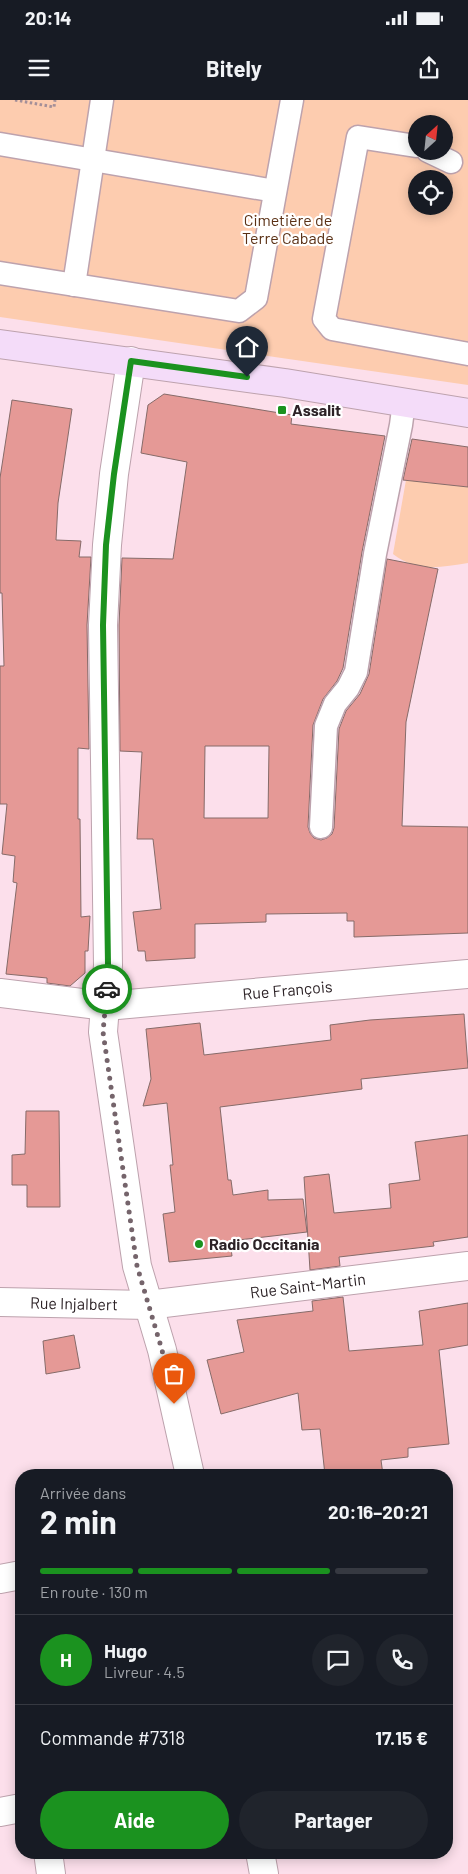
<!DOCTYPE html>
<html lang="fr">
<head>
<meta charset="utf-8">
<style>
  :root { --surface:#171b24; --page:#20242c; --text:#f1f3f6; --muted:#9ea1a6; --line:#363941; --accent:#1b921f }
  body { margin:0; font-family:Barlow,sans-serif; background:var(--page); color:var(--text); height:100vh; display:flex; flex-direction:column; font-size:19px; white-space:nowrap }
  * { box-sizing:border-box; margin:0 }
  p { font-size:16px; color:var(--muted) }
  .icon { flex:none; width:28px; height:28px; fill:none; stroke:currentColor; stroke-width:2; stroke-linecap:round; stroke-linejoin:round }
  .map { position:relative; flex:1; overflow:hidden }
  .drawer { position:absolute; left:15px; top:1369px; width:438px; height:390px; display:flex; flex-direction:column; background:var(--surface); border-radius:20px; box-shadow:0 2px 12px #0003 }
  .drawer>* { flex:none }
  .needle { width:32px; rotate:27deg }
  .controls { position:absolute; left:408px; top:15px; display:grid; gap:10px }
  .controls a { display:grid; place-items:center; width:45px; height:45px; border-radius:50%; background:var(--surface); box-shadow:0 2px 12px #0003; font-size:25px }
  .pin { position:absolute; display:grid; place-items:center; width:42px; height:42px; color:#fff; margin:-51px -21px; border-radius:50% 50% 50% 0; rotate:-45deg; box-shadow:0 0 5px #0007 }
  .pin .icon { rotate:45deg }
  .courier { position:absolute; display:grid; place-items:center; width:50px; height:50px; margin:-25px; border:4px solid #1b921f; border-radius:50%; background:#fff; color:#222; box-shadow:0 1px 6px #0007 }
  .summary em { font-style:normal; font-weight:700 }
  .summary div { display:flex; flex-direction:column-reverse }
  .summary { display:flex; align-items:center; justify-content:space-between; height:85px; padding:0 25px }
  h1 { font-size:32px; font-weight:700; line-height:38px }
  .bar { display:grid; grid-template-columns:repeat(4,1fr); gap:8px 5px; align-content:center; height:60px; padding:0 25px }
  .bar i { height:6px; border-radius:4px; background:var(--line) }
  .bar .on { background:var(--accent) }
  .bar p { grid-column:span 4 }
  .line { display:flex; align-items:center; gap:12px; padding:0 25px; border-top:1px solid var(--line) }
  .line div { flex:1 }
  .round { display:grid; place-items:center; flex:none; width:52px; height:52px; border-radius:26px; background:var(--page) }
  .button { display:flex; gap:10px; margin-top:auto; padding:10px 25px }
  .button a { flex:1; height:58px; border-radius:30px; background:var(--accent); color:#fff; font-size:20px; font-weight:700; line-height:58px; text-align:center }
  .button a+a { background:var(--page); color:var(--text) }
  .status { display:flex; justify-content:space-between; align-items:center; height:35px; padding:0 25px; background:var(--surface); direction:ltr }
  .status svg { height:14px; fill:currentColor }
  header { display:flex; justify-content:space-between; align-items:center; height:65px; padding:0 25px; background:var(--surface); font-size:22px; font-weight:700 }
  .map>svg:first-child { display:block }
  .green { fill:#fdccaf; fill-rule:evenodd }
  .building { fill:#e59996; stroke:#866b69; fill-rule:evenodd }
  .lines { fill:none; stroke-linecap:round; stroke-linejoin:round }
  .lane-casing { stroke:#bda2ad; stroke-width:25 }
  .street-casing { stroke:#bda2ad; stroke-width:30 }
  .secondary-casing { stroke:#bda2ad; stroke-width:30 }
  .path { stroke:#a48f98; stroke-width:3; stroke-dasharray:2.5 2.5; stroke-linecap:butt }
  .lane { stroke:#fff; stroke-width:22 }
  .street { stroke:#fff; stroke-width:28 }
  .secondary { stroke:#f4dcf9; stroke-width:28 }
  .done { stroke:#75646b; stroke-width:5; stroke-dasharray:0 9 }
  .route { stroke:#1b921f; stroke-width:6 }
  .poi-dot { fill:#1b921f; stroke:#fff; stroke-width:2 }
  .labels { text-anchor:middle; stroke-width:4.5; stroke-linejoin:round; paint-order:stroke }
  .park-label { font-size:16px; fill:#5a3014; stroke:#fff }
  .poi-label { font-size:16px; font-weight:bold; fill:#2c2226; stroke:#fff; text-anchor:start }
  .street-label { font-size:16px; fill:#2c2226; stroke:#fff }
</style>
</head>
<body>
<div class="status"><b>20:14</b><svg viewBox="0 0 49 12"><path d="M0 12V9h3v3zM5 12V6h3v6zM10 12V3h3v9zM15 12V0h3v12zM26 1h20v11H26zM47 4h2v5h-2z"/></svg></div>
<header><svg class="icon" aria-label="menu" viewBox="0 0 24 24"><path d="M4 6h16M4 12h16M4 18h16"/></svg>Bitely<svg class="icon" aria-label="share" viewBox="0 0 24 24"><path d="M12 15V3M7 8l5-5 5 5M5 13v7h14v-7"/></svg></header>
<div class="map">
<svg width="468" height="1774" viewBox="0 0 468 1774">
  <rect width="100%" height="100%" fill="#fcdfeb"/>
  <g class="green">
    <path d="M0 0H468V285L0 217ZM416 24H444V51H416ZM416 79H444V106H416Z"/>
    <path d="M406 380 468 387V463C441 467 417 473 393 454Z"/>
  </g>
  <g class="building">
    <path d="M164 294 292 315 291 324 385 336 362 452 343 568 337 581 323 599 313 625 308 727 310 733 314 738 321 740 327 738 332 734 334 728 339 629 346 611 360 594 369 574 387 459 438 469 406 622 402 726 468 727V833L354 837V821H347V813L266 814V822L195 824V858L146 861 145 851H138L133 812 161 809 153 739H137L142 652 120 651 119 525 122 458 173 459 187 362 141 353 148 305ZM205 646H269L268 718H204Z"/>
    <polygon points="12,300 72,309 58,403 56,440 81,441 79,457 91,457 87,525 89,649 78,648 78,719 80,719 81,817 90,816 88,851 85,851 85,873 70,886 47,883 47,878 6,874 17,783 13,782 15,756 2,754 7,704 0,704 0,566 4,566 2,493 0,493 0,378"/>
    <polygon points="412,339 468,347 468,387 403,380"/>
    <polygon points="464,914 468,968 361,979 362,989 220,1007 228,1080 231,1080 233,1095 268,1090 268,1100 303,1099 307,1132 230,1141 232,1156 169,1162 163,1114 175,1112 170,1065 173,1065 167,1003 143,1006 151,979 146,929 200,923 204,955 331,940 330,925 370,920"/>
    <polygon points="26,1011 59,1011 60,1107 27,1107 27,1085 12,1085 12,1055 25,1054"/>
    <polygon points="468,1035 468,1137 433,1142 434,1146 339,1157 340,1166 310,1170 304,1077 329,1074 334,1113 391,1108 389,1084 420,1080 415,1042"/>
    <polygon points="343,1197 349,1251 423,1245 419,1211 468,1203 468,1245 439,1250 449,1344 408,1348 408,1357 381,1360 383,1375 325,1375 320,1329 302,1330 298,1293 221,1314 207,1260 244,1252 237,1220 313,1211 312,1201"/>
    <polygon points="74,1235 80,1268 46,1274 43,1241"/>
  </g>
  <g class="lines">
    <g class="lane-casing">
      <g id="lane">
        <polyline points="0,44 275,91"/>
        <polyline points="416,46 358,37 324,219 332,229 468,254"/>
        <polyline points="428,51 451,62"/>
        <polyline points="0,173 239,211 256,198 292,0"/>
        <polyline points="74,185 102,0"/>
        <polyline points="321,727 326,626 335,604 348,588 356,572 375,454 401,325 404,302"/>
      </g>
    </g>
    <g class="street-casing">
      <g id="street">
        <polyline points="131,261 114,374 107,445 103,525 108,865 103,932 137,1166 162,1250 190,1375"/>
        <path id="s1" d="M0 893 106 906 468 874"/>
        <path id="s2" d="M0 1202 148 1205 468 1166"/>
        <polyline points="0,1479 21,1475"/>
        <polyline points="0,1712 21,1708"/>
        <polyline points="48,1752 51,1774"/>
        <polyline points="260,1752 264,1774"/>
      </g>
    </g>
    <g class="secondary-casing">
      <polyline id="secondary" points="0,244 285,283 468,313"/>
    </g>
    <polyline class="path" points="15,0 54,7 55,0"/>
    <use href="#lane" class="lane"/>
    <use href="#street" class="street"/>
    <use href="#secondary" class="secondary"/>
  </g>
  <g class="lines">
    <polyline class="done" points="107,889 103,932 137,1166 162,1250 174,1304"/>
    <polyline class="route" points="107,889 108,864 103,525 106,445 114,374 131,261 247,277"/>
  </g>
  <g class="poi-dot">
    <rect x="277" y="305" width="10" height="10" rx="2.5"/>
    <circle cx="199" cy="1144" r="5"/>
  </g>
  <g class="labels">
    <g class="park-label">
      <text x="288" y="126">Cimetière de<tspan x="288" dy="18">Terre Cabade</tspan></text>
    </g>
    <g class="poi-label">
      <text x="292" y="316">Assalit</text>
      <text x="209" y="1150">Radio Occitania</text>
    </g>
    <g class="street-label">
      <text dy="6" stroke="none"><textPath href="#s1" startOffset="289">Rue François</textPath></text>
      <text dy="6" stroke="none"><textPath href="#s2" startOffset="309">Rue Saint-Martin</textPath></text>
      <text dy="6" stroke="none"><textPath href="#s2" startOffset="74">Rue Injalbert</textPath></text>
    </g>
  </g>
</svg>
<div class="controls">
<a><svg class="needle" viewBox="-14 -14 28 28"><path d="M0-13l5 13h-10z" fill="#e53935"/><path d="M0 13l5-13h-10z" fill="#9ea1a6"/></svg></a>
<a><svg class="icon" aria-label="locate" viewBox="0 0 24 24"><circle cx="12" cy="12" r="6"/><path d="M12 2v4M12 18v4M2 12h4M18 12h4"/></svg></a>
</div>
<div class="pin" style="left:174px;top:1304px;background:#ea580c"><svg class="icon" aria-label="bag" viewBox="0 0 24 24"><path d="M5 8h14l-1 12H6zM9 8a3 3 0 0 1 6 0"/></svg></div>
<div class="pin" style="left:247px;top:277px;background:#1f2937"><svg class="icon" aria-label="home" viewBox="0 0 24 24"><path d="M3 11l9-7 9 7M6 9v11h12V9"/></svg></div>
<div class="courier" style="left:107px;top:889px"><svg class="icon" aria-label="car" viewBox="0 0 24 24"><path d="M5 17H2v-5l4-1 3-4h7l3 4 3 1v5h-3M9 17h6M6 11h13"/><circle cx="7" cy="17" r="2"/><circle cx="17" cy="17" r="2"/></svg></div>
<section class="drawer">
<div class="summary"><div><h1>2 min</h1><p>Arrivée dans</p></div><em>20:16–20:21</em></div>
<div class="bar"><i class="on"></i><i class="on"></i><i class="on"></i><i></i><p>En route · 130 m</p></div>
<div class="line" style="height:90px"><b class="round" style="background:var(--accent);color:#fff">H</b><div><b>Hugo</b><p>Livreur · 4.5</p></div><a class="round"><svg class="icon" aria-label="chat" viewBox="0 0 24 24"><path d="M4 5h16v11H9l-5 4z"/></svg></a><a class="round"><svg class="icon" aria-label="phone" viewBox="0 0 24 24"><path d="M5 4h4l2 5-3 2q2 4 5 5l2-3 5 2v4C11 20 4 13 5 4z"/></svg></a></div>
<div class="line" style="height:65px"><div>Commande #7318</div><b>17.15 €</b></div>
<div class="button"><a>Aide</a><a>Partager</a></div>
</section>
</div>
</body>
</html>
